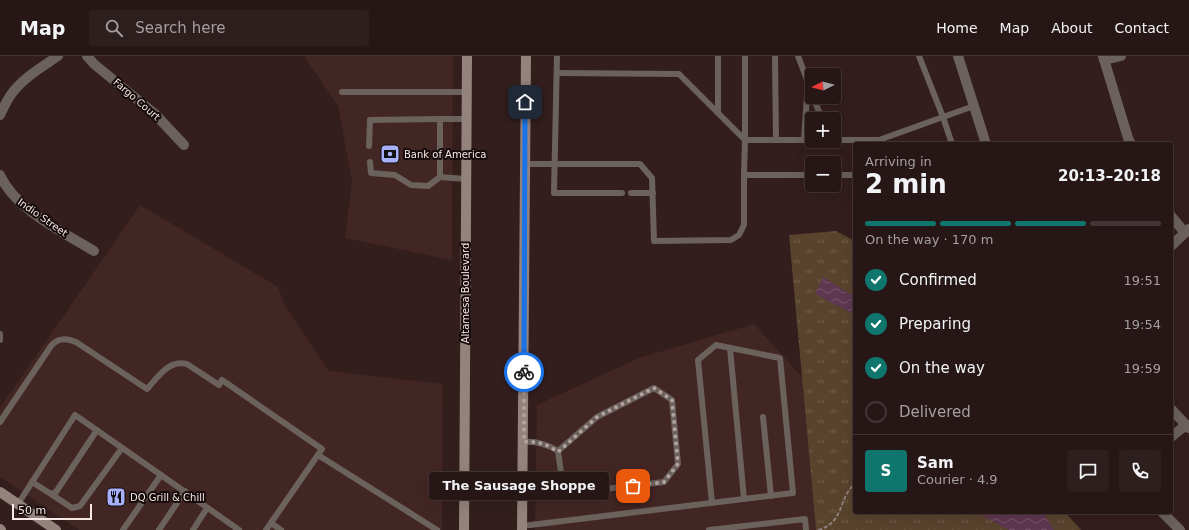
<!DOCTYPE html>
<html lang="en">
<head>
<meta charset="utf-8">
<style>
  :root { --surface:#261616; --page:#2e1f1f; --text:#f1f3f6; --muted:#a49fa1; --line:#423535; --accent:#0f766e }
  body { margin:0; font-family:"DejaVu Sans",sans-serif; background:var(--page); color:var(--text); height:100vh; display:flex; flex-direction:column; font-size:15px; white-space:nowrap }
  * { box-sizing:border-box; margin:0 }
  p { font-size:13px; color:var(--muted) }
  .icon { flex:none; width:22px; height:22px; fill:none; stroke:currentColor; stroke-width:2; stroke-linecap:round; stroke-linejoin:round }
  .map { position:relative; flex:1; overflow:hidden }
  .panel { position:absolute; left:853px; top:86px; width:320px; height:372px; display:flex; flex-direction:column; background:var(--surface); border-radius:4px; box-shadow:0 4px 16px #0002,0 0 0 1px var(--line) }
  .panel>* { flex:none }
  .needle { width:26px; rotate:264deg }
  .buttons { position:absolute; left:805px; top:12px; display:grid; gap:8px }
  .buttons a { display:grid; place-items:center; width:36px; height:36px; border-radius:4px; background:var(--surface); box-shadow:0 4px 16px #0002,0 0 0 1px var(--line); font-size:20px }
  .scale { position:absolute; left:12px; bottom:10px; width:80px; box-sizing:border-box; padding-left:4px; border:2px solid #f8e9e8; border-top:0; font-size:11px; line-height:14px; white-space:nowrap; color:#f8e9e8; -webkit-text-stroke:3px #150b0a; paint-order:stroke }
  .pin { position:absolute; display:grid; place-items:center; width:34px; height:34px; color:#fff; margin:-17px; border-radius:8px; box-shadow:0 2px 6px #0006 }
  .courier { position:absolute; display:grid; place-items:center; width:40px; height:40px; margin:-20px; border:3px solid #1a73e8; border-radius:50%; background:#fff; color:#222; box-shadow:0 1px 5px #0007 }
  .bubble { position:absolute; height:28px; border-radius:4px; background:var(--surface); box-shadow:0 4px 16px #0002,0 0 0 1px var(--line); font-size:13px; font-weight:700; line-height:28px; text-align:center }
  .summary em { font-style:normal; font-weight:700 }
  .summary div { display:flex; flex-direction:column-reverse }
  .summary { display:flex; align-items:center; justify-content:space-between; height:68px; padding:0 12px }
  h1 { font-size:26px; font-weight:700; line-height:30px }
  .bar { display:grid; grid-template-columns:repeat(4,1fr); gap:6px 4px; align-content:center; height:48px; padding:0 12px }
  .bar i { height:5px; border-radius:3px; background:var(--line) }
  .bar .current { background:var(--accent) }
  .bar p { grid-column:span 4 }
  .line { display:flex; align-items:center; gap:10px; padding:0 12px; border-top:1px solid var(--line) }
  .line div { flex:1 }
  .round { display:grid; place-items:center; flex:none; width:42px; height:42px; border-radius:4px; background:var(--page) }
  ol { padding:0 12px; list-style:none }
  li { display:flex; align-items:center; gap:12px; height:44px }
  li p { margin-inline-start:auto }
  li .icon { padding:4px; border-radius:50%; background:var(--accent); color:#fff; stroke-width:4 }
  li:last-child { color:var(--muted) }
  li i { width:22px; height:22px; border:2px solid var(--line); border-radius:50% }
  header { display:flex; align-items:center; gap:24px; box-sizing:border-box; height:56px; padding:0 20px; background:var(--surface); border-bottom:1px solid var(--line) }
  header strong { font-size:19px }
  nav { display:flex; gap:22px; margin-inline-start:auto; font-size:14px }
  .search { width:280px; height:36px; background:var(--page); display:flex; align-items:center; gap:10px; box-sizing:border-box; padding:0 14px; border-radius:4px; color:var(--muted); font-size:15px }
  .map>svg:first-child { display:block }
  .built { fill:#422624 }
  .grass { fill:url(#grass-tufts) }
  .water { fill:url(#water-waves) }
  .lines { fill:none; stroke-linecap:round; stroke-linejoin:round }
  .path { stroke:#8f7d7c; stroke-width:2; stroke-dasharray:4 2; stroke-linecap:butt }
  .service { stroke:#6b615d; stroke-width:6 }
  .minor { stroke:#6b615d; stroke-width:10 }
  .tertiary { stroke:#6b615d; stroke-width:10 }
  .secondary { stroke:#94837c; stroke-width:10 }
  .done { stroke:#b3a2a1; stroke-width:4; stroke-dasharray:0 7.2 }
  .route { stroke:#1a73e8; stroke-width:5 }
  .labels { text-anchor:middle; stroke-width:4; stroke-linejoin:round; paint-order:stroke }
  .street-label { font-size:10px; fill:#f8e9e8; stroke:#150b0a }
  .poi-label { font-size:10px; fill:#f8e9e8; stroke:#150b0a; text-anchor:start }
</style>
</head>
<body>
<header>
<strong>Map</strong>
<div class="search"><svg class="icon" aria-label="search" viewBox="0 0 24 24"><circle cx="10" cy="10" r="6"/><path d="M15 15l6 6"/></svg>Search here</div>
<nav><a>Home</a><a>Map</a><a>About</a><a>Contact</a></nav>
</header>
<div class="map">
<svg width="1189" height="474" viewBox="0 0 1189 474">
  <defs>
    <pattern id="grass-tufts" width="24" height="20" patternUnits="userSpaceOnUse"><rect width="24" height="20" fill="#59432d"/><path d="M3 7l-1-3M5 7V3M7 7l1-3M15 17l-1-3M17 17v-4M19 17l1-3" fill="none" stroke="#725e4b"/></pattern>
    <pattern id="water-waves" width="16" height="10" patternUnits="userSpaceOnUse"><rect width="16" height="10" fill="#5e3750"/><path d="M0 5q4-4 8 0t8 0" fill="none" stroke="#765469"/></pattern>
  </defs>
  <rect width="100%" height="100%" fill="#331e1d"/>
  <g class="built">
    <polygon points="304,0 453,0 452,204 345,182 352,125 338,50"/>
    <polygon points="140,149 278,231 285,250 329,315 443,328 442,474 79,474 0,421 0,352"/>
    <polygon points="754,268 802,321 816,474 535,474 537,349 639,302"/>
  </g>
  <polygon class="grass" points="836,175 855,185 855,456 1065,456 1081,474 816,474 789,179"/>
  <g class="water">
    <polygon points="823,221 855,241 855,259 815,238"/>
    <polygon points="976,456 1043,456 1054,474 1009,474"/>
  </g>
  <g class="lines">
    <path class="path" d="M818 474C845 467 838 441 855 428"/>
    <g class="service">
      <polyline points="557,0 554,137 622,137"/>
      <polyline points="718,0 718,57"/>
      <polyline points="745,0 745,84 812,84"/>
      <polyline points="775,0 776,84"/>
      <polyline points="798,0 812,37"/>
      <polyline points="919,0 943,61 974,50"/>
      <polyline points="557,17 679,18 745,84 744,119"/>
      <polyline points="342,36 467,36"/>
      <polyline points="813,41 822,63"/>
      <polyline points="804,83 808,26"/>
      <polyline points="834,84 879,84 943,61 952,88"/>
      <polyline points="369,90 370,64 440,63"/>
      <polyline points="370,106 371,117 395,119 411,129 428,130 440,121"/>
      <polyline points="525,108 640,108 652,122 654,185 731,184 739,179 744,169 744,119 812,119"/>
      <polyline points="834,119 855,119"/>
      <polyline points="466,123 440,121 440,63 466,63"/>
      <polyline points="631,137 653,137"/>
      <polyline points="0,278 0,284"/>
      <polyline points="730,292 744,443"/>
      <polyline points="763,361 771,440"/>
      <path d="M0 366 51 290C57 282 67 282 76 286L147 333C158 321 169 303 187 308L219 329 222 324 322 393 266 474"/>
      <path d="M523 386C537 385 547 388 558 395L563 431 570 437 664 426 678 408 672 344 654 332 597 361 558 395"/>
      <polyline points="318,399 437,474"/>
      <polyline points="32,426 51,438 56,436 97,374"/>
      <polyline points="51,438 72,452 80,450 122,392"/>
      <polyline points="18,448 75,359 161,419"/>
      <polyline points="271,467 281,474"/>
      <path d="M522 470C613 459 703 448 793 437L780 302 716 289 698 304 712 447"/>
      <polyline points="123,474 161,419 239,474"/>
      <polyline points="159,474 185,435"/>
      <polyline points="193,474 207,452"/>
      <polyline points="709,474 805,463 806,474"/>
    </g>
    <g class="minor">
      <polyline points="87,0 94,8 155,58 184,89"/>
      <polyline points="1103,0 1128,82 1131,88"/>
      <polyline points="1104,4 1121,0"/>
      <path d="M0 59C3 53 6 46 10 40 21 23 42 11 58 0"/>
      <path d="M0 119C15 153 63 176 94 195"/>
      <polyline points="1171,160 1185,177"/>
      <polyline points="1171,190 1189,173"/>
      <polyline points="1171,381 1186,369"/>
      <polyline points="1162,456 1180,474"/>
    </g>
    <g class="tertiary">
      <polyline points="958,0 986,88"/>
      <polyline points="1171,353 1189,372"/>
    </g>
    <g class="secondary">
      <polyline points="0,436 56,474"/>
      <polyline points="0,473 1,474"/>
      <polyline points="464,474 467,0"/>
      <polyline points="522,474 526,0"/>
    </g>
  </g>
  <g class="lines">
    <path class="done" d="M524 316V386C537 385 547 388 558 396L597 361 654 332 672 344 678 408 664 426 633 430"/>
    <polyline class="route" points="524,316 525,46"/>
  </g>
  <defs>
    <g id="bank-square" transform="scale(1)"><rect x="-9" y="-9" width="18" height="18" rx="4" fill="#a8b0fc" stroke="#150b0a"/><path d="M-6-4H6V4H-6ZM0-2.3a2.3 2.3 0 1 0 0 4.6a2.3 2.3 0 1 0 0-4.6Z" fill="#111"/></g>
    <g id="restaurant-square" transform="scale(1)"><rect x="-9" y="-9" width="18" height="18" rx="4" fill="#a8b0fc" stroke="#150b0a"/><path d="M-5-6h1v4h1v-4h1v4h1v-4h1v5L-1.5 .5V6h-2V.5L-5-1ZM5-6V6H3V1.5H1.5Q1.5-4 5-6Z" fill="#111"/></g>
  </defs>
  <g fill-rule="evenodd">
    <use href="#bank-square" x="390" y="98"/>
    <use href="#restaurant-square" x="116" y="441"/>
  </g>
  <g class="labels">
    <g class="street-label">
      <text transform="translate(137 43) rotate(41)" y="4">Fargo Court</text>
      <text transform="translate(43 161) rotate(35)" y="4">Indio Street</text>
      <text transform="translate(465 237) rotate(-90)" y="4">Altamesa Boulevard</text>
    </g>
    <g class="poi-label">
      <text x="404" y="102">Bank of America</text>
      <text x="130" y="445">DQ Grill &amp; Chill</text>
    </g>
  </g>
</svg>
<div class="buttons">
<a><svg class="needle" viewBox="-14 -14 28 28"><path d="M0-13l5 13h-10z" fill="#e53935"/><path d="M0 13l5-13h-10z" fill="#a49fa1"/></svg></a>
<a>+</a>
<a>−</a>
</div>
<div class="scale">50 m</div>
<div class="pin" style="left:633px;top:430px;background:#ea580c"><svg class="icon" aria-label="bag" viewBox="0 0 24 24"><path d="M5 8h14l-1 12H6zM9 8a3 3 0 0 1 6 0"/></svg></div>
<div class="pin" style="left:525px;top:46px;background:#1f2937"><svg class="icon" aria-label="home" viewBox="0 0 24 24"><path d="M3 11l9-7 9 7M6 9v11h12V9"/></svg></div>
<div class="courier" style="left:524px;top:316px"><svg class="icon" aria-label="bike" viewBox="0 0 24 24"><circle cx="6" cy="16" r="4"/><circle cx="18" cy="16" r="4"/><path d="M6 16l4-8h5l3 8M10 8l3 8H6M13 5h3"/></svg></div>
<div class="bubble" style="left:429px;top:416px;width:180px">The Sausage Shoppe</div>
<section class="panel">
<div class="summary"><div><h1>2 min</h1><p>Arriving in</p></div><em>20:13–20:18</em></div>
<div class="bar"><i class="current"></i><i class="current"></i><i class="current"></i><i></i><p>On the way · 170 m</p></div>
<ol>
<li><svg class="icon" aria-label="check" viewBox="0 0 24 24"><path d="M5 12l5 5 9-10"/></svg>Confirmed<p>19:51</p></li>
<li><svg class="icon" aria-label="check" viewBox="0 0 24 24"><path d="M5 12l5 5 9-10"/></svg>Preparing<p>19:54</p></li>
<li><svg class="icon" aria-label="check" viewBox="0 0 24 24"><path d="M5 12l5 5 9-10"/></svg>On the way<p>19:59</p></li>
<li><i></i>Delivered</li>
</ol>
<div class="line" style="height:72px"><b class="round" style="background:var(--accent);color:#fff">S</b><div><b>Sam</b><p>Courier · 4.9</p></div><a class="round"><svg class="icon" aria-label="chat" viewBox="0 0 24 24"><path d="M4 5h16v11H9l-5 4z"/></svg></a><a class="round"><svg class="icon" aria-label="phone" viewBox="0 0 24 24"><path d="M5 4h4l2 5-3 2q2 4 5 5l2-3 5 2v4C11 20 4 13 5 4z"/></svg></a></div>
</section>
</div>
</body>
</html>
